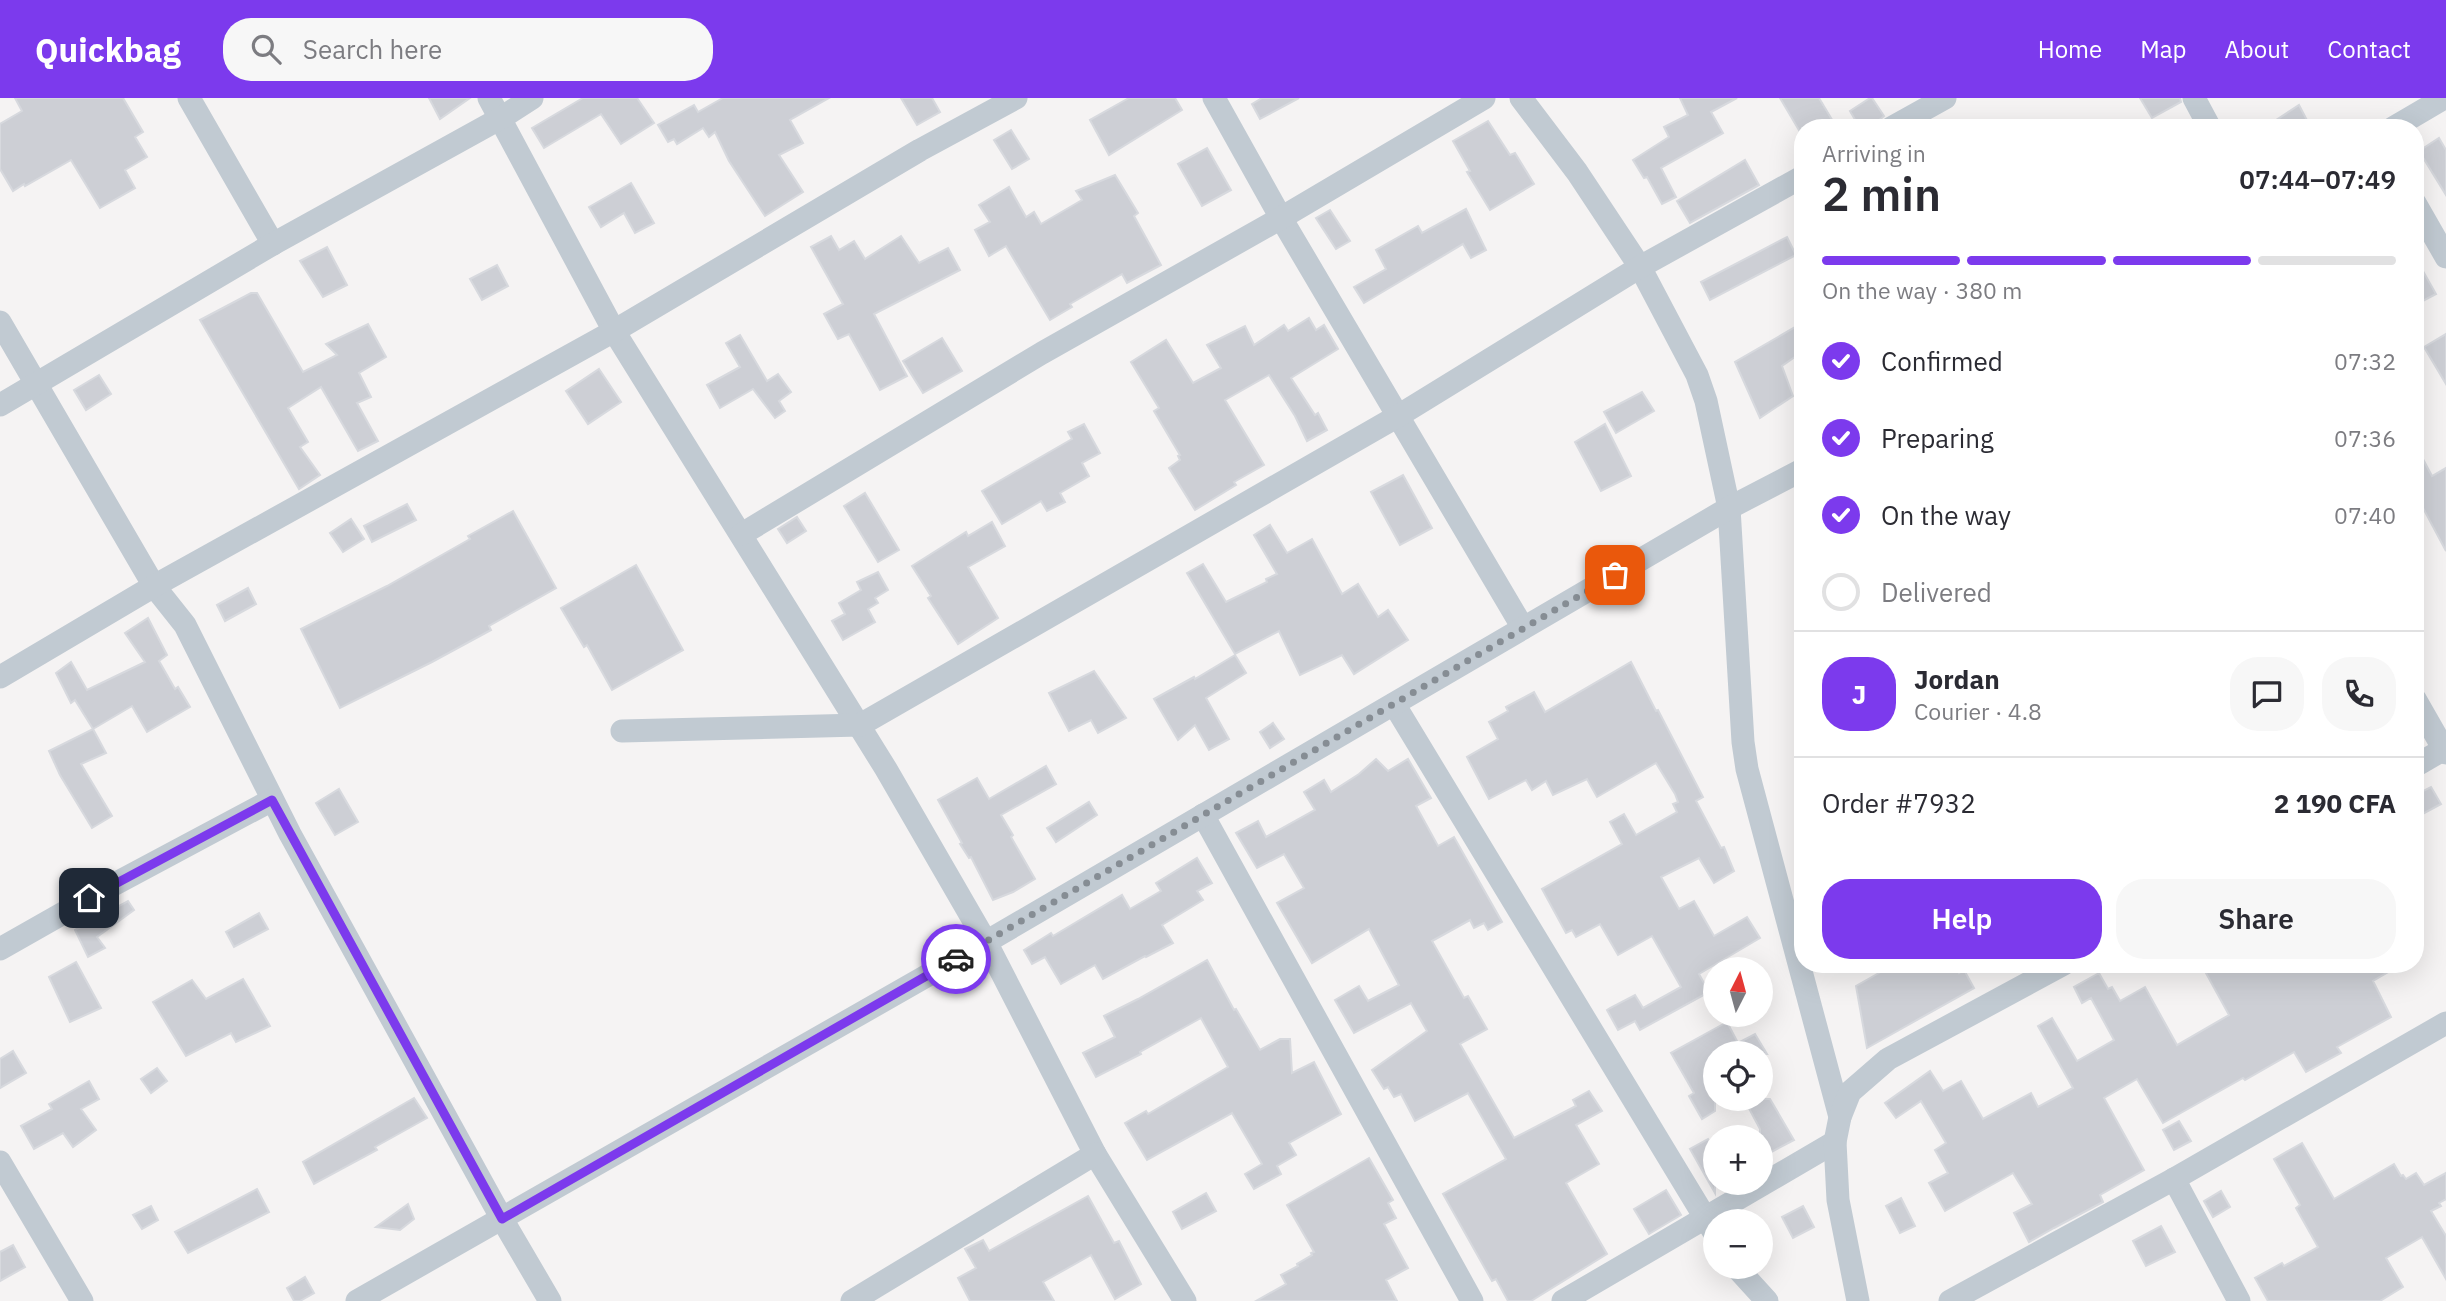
<!DOCTYPE html>
<html lang="en">
<head>
<meta charset="utf-8">
<style>
  :root { --surface:#fff; --page:#f7f7f7; --text:#2b2b33; --muted:#7c7c81; --line:#e1e1e2; --accent:#7c3aed }
  body { margin:0; font-family:"IBM Plex Sans",sans-serif; background:var(--page); color:var(--text); height:100vh; display:flex; flex-direction:column; font-size:26px; white-space:nowrap }
  * { box-sizing:border-box; margin:0 }
  p { font-size:23px; color:var(--muted) }
  .icon { flex:none; width:38px; height:38px; fill:none; stroke:currentColor; stroke-width:2; stroke-linecap:round; stroke-linejoin:round }
  .map { position:relative; flex:1; overflow:hidden }
  .side { position:absolute; left:1794px; top:21px; width:630px; height:854px; display:flex; flex-direction:column; background:var(--surface); border-radius:28px; box-shadow:0 7px 28px #0002 }
  .side>* { flex:none }
  .needle { width:46px; rotate:6deg }
  .tools { position:absolute; left:1703px; top:859px; display:grid; gap:14px }
  .tools a { display:grid; place-items:center; width:70px; height:70px; border-radius:50%; background:var(--surface); box-shadow:0 7px 28px #0002; font-size:35px }
  .pin { position:absolute; display:grid; place-items:center; width:60px; height:60px; color:#fff; margin:-30px; border-radius:14px; box-shadow:0 4px 10px #0006 }
  .courier { position:absolute; display:grid; place-items:center; width:70px; height:70px; margin:-35px; border:5px solid #7c3aed; border-radius:50%; background:#fff; color:#222; box-shadow:0 2px 9px #0007 }
  .head em { font-style:normal; font-weight:600 }
  .head div { display:flex; flex-direction:column-reverse }
  .head { display:flex; align-items:center; justify-content:space-between; height:119px; padding:0 28px }
  h1 { font-size:46px; font-weight:600; line-height:52px }
  .bar { display:grid; grid-template-columns:repeat(4,1fr); gap:10px 7px; align-content:center; height:84px; padding:0 28px }
  .bar i { height:9px; border-radius:5px; background:var(--line) }
  .bar .active { background:var(--accent) }
  .bar p { grid-column:span 4 }
  .line { display:flex; align-items:center; gap:18px; padding:0 28px; border-top:2px solid var(--line) }
  .line div { flex:1 }
  .round { display:grid; place-items:center; flex:none; width:74px; height:74px; border-radius:28px; background:var(--page) }
  ol { padding:0 28px; list-style:none }
  li { display:flex; align-items:center; gap:21px; height:77px }
  li p { margin-inline-start:auto }
  li .icon { padding:7px; border-radius:50%; background:var(--accent); color:#fff; stroke-width:4 }
  li:last-child { color:var(--muted) }
  li i { width:38px; height:38px; border:4px solid var(--line); border-radius:50% }
  .cta { display:flex; gap:14px; margin-top:auto; padding:14px 28px }
  .cta a { flex:1; height:80px; border-radius:28px; background:var(--accent); color:#fff; font-size:28px; font-weight:600; line-height:80px; text-align:center }
  .cta a+a { background:var(--page); color:var(--text) }
  header { display:flex; align-items:center; gap:42px; box-sizing:border-box; height:98px; padding:0 35px; background:var(--accent); color:#fff }
  header strong { font-size:33px }
  nav { display:flex; gap:38px; margin-inline-start:auto; font-size:24px }
  .search { width:490px; height:63px; background:var(--page); display:flex; align-items:center; gap:18px; box-sizing:border-box; padding:0 24px; border-radius:28px; color:var(--muted); font-size:26px }
  .map>svg:first-child { display:block }
  .building { fill:#cdcfd5; stroke:#d7d9de; stroke-width:2 }
  .lines { fill:none; stroke-linecap:round; stroke-linejoin:round }
  .minor { stroke:#c1cad2; stroke-width:23 }
  .done { stroke:#868d94; stroke-width:7; stroke-dasharray:0 12.6 }
  .route { stroke:#7c3aed; stroke-width:9 }
</style>
</head>
<body>
<header>
<strong>Quickbag</strong>
<div class="search"><svg class="icon" aria-label="search" viewBox="0 0 24 24"><circle cx="10" cy="10" r="6"/><path d="M15 15l6 6"/></svg>Search here</div>
<nav><a>Home</a><a>Map</a><a>About</a><a>Contact</a></nav>
</header>
<div class="map">
<svg width="2446" height="1203" viewBox="0 0 2446 1203">
  <rect width="100%" height="100%" fill="#f5f3f3"/>
  <g class="building">
    <polygon points="15,0 123,0 143,34 135,39 147,59 125,72 135,90 100,110 71,62 25,88 24,86 13,93 0,71 0,26 22,13"/>
    <polygon points="429,0 470,0 440,21"/>
    <polygon points="583,0 637,0 654,25 621,46 601,16 544,50 532,30"/>
    <polygon points="723,0 829,0 790,22 803,45 779,57 803,94 765,118 729,63 715,34 709,39 703,30 677,46 674,41 668,44 658,27 694,7 698,14"/>
    <polygon points="901,0 932,0 940,14 917,27"/>
    <polygon points="1129,0 1175,0 1182,12 1109,57 1090,22"/>
    <polygon points="1262,0 1299,0 1260,21 1252,6"/>
    <polygon points="1680,0 1737,0 1711,14 1723,35 1661,70 1676,99 1662,106 1647,79 1644,80 1633,62 1669,39 1664,29 1688,17"/>
    <polygon points="1780,0 1819,0 1837,30 1802,30 1800,34"/>
    <polygon points="1870,0 1872,0 1884,18 1870,30 1860,30 1850,13"/>
    <polygon points="2140,0 2180,0 2181,4 2152,20"/>
    <polygon points="2299,7 2311,30 2264,30"/>
    <polygon points="1488,23 1510,57 1515,55 1534,86 1490,112 1467,74 1470,73 1453,43"/>
    <polygon points="1011,32 1029,61 1012,71 994,42"/>
    <polygon points="2439,40 2446,52 2446,97 2419,53"/>
    <polygon points="1207,50 1231,92 1202,108 1178,66"/>
    <polygon points="1745,62 1759,87 1690,125 1677,103"/>
    <polygon points="1115,77 1138,115 1134,118 1161,167 1127,185 1122,176 1070,206 1072,209 1050,222 1006,148 989,158 975,132 990,124 979,107 1009,89 1026,119 1034,114 1041,126 1082,102 1076,93"/>
    <polygon points="631,85 654,125 635,135 624,115 601,129 589,109"/>
    <polygon points="1466,111 1486,152 1471,160 1463,146 1364,205 1354,189 1386,171 1376,152 1418,128 1422,135"/>
    <polygon points="1330,112 1350,143 1336,151 1316,120"/>
    <polygon points="831,138 839,152 854,143 865,161 901,138 919,165 948,150 960,172 874,216 907,278 880,292 849,236 838,241 824,216 843,206 811,149"/>
    <polygon points="1787,139 1796,157 1710,202 1701,184"/>
    <polygon points="327,149 347,187 323,199 300,163"/>
    <polygon points="2415,159 2436,196 2415,207"/>
    <polygon points="497,167 508,188 482,202 470,181"/>
    <polygon points="251,195 257,195 303,274 337,257 326,246 368,226 386,259 359,275 371,299 357,305 378,343 358,353 321,289 288,310 308,344 300,349 320,377 299,391 200,222"/>
    <polygon points="1309,220 1316,232 1324,227 1338,251 1291,280 1315,317 1318,315 1327,332 1307,343 1295,318 1269,277 1225,302 1264,367 1234,384 1236,387 1195,412 1169,370 1180,362 1178,358 1180,357 1154,313 1159,310 1131,264 1166,242 1193,285 1221,270 1207,247 1245,228 1254,247 1284,227 1288,233"/>
    <polygon points="1802,225 1802,254 1782,268 1793,298 1760,320 1735,264"/>
    <polygon points="2446,236 2446,286 2424,249"/>
    <polygon points="740,237 767,283 778,276 791,294 779,303 785,313 775,320 753,291 720,310 707,287 740,269 726,245"/>
    <polygon points="942,240 962,273 923,295 903,263"/>
    <polygon points="599,271 621,304 588,326 566,293"/>
    <polygon points="99,277 111,296 86,312 74,292"/>
    <polygon points="1642,294 1654,313 1616,335 1604,314"/>
    <polygon points="1084,326 1100,355 1082,365 1089,378 1060,395 1065,404 1047,413 1041,403 1002,426 982,393 1072,341 1068,334"/>
    <polygon points="1605,326 1631,378 1601,393 1575,344"/>
    <polygon points="2415,346 2432,378 2446,370 2446,453 2415,395"/>
    <polygon points="1403,377 1432,430 1400,447 1371,394"/>
    <polygon points="865,395 899,452 878,464 844,408"/>
    <polygon points="407,406 416,422 372,444 364,428"/>
    <polygon points="513,413 556,490 489,528 491,532 432,564 340,610 301,531 387,488 470,441 468,438"/>
    <polygon points="797,419 806,433 787,445 778,431"/>
    <polygon points="351,421 364,441 343,454 330,435"/>
    <polygon points="992,424 1005,448 968,469 998,520 958,546 928,500 931,498 912,468 966,434 968,438"/>
    <polygon points="1270,427 1287,455 1312,441 1342,496 1358,486 1378,519 1388,512 1408,542 1354,576 1342,557 1300,577 1279,533 1235,556 1187,475 1203,466 1226,504 1267,484 1266,481 1277,476 1254,437"/>
    <polygon points="636,467 683,552 612,592 587,547 584,549 561,510"/>
    <polygon points="878,474 888,492 875,500 878,505 868,511 875,524 843,542 832,523 845,516 839,505 861,492 857,484"/>
    <polygon points="248,490 256,506 225,523 217,507"/>
    <polygon points="148,520 167,557 159,563 175,591 178,589 190,609 147,634 132,608 93,631 75,602 71,605 56,575 71,564 87,592 145,564 125,535"/>
    <polygon points="1235,557 1246,575 1206,600 1229,641 1209,652 1195,627 1178,642 1154,601 1194,579 1195,581"/>
    <polygon points="1631,564 1656,613 1658,612 1703,699 1696,703 1721,750 1724,749 1734,773 1714,785 1699,760 1661,779 1679,811 1694,803 1714,838 1747,819 1760,840 1699,876 1709,894 1640,932 1635,923 1618,932 1607,912 1610,910 1635,897 1643,910 1681,889 1652,838 1618,857 1600,826 1576,839 1572,832 1566,835 1542,791 1622,746 1610,724 1624,716 1636,737 1677,714 1673,706 1678,704 1675,696 1656,665 1597,699 1587,681 1553,697 1546,683 1532,692 1526,682 1489,701 1467,659 1498,641 1489,624 1508,613 1506,609 1534,594 1545,614"/>
    <polygon points="1094,573 1126,620 1098,635 1091,622 1069,633 1049,595"/>
    <polygon points="1273,625 1284,641 1270,650 1260,634"/>
    <polygon points="93,631 106,655 81,666 112,718 92,730 60,677 49,653"/>
    <polygon points="1376,661 1388,673 1408,661 1431,700 1416,708 1438,748 1454,739 1502,824 1488,832 1484,825 1474,830 1470,822 1432,843 1464,900 1468,898 1487,931 1460,946 1514,1040 1576,1008 1573,1002 1589,993 1602,1013 1576,1027 1599,1066 1566,1085 1607,1156 1531,1203 1508,1203 1496,1181 1492,1183 1443,1096 1506,1061 1468,995 1415,1023 1401,996 1394,999 1388,989 1384,991 1372,972 1427,933 1411,905 1354,935 1335,902 1359,888 1368,903 1399,887 1369,831 1312,865 1277,805 1304,790 1284,756 1257,770 1236,735 1258,723 1266,739 1315,712 1304,694 1324,682 1331,694 1359,676"/>
    <polygon points="1046,668 1056,686 1001,717 1013,737 1011,739 1035,781 1013,794 993,802 971,759 969,760 960,746 962,745 938,702 977,680 989,701"/>
    <polygon points="2431,689 2441,706 2415,720 2415,697"/>
    <polygon points="339,691 358,724 335,737 316,705"/>
    <polygon points="1089,704 1097,717 1056,744 1047,730"/>
    <polygon points="1197,760 1212,785 1197,793 1203,802 1162,827 1173,845 1146,859 1145,858 1103,881 1095,867 1061,886 1045,859 1032,866 1024,852 1051,835 1053,838 1122,797 1130,811 1161,793 1156,785"/>
    <polygon points="128,803 134,812 97,839 105,850 88,859 75,832"/>
    <polygon points="259,815 268,831 234,849 226,834"/>
    <polygon points="1207,862 1234,912 1236,911 1260,952 1280,941 1290,941 1292,975 1314,964 1341,1016 1289,1045 1296,1057 1277,1068 1281,1076 1254,1091 1245,1076 1262,1066 1232,1015 1147,1062 1125,1025 1146,1013 1148,1016 1228,969 1201,920 1140,954 1141,956 1096,979 1083,955 1115,939 1104,918 1138,901"/>
    <polygon points="76,864 101,910 70,924 49,879"/>
    <polygon points="1895,866 1954,866 1959,875 1964,872 1974,890 1867,950 1856,888"/>
    <polygon points="2201,866 2402,866 2373,883 2391,919 2337,949 2341,955 2306,974 2294,954 2245,982 2243,980 2163,1025 2137,981 2104,1000 2144,1072 2100,1097 2103,1104 2054,1130 2029,1144 2014,1115 2032,1106 2013,1075 1945,1113 1929,1085 1948,1075 1935,1052 1946,1045 1921,1003 1896,1020 1885,1005 1930,973 1943,993 1961,983 1983,1021 2031,995 2038,1009 2073,990 2038,928 2052,920 2077,963 2114,942 2091,900 2082,905 2074,889 2099,875 2108,891 2112,889 2120,903 2145,889 2177,947 2229,917"/>
    <polygon points="243,881 270,928 236,944 231,935 186,958 153,904 192,882 206,901"/>
    <polygon points="1727,924 1738,945 1755,936 1767,956 1715,956 1715,1013 1702,1021 1689,998 1694,995 1671,955"/>
    <polygon points="13,953 26,975 0,990 0,961"/>
    <polygon points="157,970 167,983 151,995 141,981"/>
    <polygon points="89,983 99,1001 81,1011 96,1032 73,1049 63,1035 34,1051 21,1028 52,1011 49,1006"/>
    <polygon points="414,1000 427,1020 375,1049 377,1052 314,1086 303,1064"/>
    <polygon points="1744,1001 1770,1001 1794,1042 1760,1060 1760,1031"/>
    <polygon points="2179,1023 2191,1043 2174,1052 2163,1032"/>
    <polygon points="1708,1041 1715,1053 1715,1095 1690,1051"/>
    <polygon points="2302,1045 2334,1101 2394,1066 2401,1078 2403,1077 2406,1081 2416,1075 2424,1087 2446,1075 2446,1101 2439,1105 2441,1108 2431,1113 2446,1138 2446,1181 2422,1139 2386,1160 2403,1189 2380,1203 2268,1203 2255,1180 2282,1165 2284,1168 2318,1149 2296,1110 2300,1107 2274,1061"/>
    <polygon points="1369,1060 1393,1102 1388,1105 1396,1120 1384,1126 1408,1170 1386,1182 1397,1203 1256,1203 1286,1186 1281,1177 1298,1168 1297,1166 1312,1157 1311,1155 1314,1154 1287,1107"/>
    <polygon points="257,1091 269,1114 188,1155 175,1134"/>
    <polygon points="1666,1092 1681,1117 1649,1136 1634,1111"/>
    <polygon points="2221,1093 2230,1109 2213,1119 2204,1103"/>
    <polygon points="1206,1095 1216,1113 1182,1131 1173,1114"/>
    <polygon points="1088,1098 1114,1145 1119,1143 1141,1186 1115,1201 1091,1157 1043,1184 1054,1203 970,1203 958,1180 976,1170 965,1151 983,1142 989,1153"/>
    <polygon points="1901,1100 1915,1128 1900,1135 1886,1108"/>
    <polygon points="408,1106 414,1121 400,1132 376,1129"/>
    <polygon points="151,1108 158,1122 142,1131 133,1117"/>
    <polygon points="1803,1108 1814,1129 1793,1140 1782,1119"/>
    <polygon points="2161,1128 2175,1154 2146,1168 2133,1143"/>
    <polygon points="13,1147 25,1169 0,1183 0,1154"/>
    <polygon points="305,1179 314,1195 300,1203 294,1203 287,1190"/>
  </g>
  <g class="lines">
    <g class="minor">
      <polyline points="189,0 273,146"/>
      <polyline points="489,0 614,233 886,671 986,844 1095,1056 1185,1203"/>
      <polyline points="1214,0 1281,120 1523,530"/>
      <polyline points="1521,0 1577,74 1640,169 1697,277 1706,303 1729,410 1743,644 1747,671 1840,1019"/>
      <polyline points="2194,0 2210,30"/>
      <polyline points="1891,30 1945,0"/>
      <polyline points="2393,30 2444,0"/>
      <polyline points="2415,105 2446,159"/>
      <polyline points="0,224 154,488 185,527 290,736 502,1121 550,1203"/>
      <polyline points="0,307 273,146 501,20 532,0"/>
      <polyline points="742,436 1042,255 1281,120 1484,0"/>
      <polyline points="0,579 154,488 614,233 920,52 1016,0"/>
      <polyline points="2415,601 2446,655"/>
      <polyline points="1394,606 1715,1136"/>
      <polyline points="622,633 860,627 1398,318 1640,169 1802,79"/>
      <polyline points="2415,668 2446,650"/>
      <polyline points="1203,717 1472,1203"/>
      <polyline points="0,851 111,788 272,702"/>
      <polyline points="0,1064 82,1203"/>
      <polyline points="2174,1081 2239,1203"/>
      <polyline points="1736,1169 1767,1203"/>
      <polyline points="357,1203 986,844 1729,410 1802,372"/>
      <polyline points="852,1203 1095,1056"/>
      <polyline points="1563,1203 1835,1044"/>
      <polyline points="1858,1203 1838,1102 1835,1044 1840,1019 1850,994 1888,961 2064,866"/>
      <polyline points="1950,1203 2174,1081 2446,925"/>
    </g>
  </g>
  <g class="lines">
    <polyline class="done" points="956,861 1615,477"/>
    <polyline class="route" points="89,800 272,702 502,1121 956,861"/>
  </g>
</svg>
<div class="tools">
<a><svg class="needle" viewBox="-14 -14 28 28"><path d="M0-13l5 13h-10z" fill="#e53935"/><path d="M0 13l5-13h-10z" fill="#7c7c81"/></svg></a>
<a><svg class="icon" aria-label="locate" viewBox="0 0 24 24"><circle cx="12" cy="12" r="6"/><path d="M12 2v4M12 18v4M2 12h4M18 12h4"/></svg></a>
<a>+</a>
<a>−</a>
</div>
<div class="pin" style="left:1615px;top:477px;background:#ea580c"><svg class="icon" aria-label="bag" viewBox="0 0 24 24"><path d="M5 8h14l-1 12H6zM9 8a3 3 0 0 1 6 0"/></svg></div>
<div class="pin" style="left:89px;top:800px;background:#1f2937"><svg class="icon" aria-label="home" viewBox="0 0 24 24"><path d="M3 11l9-7 9 7M6 9v11h12V9"/></svg></div>
<div class="courier" style="left:956px;top:861px"><svg class="icon" aria-label="car" viewBox="0 0 24 24"><path d="M5 17H2v-5l4-1 3-4h7l3 4 3 1v5h-3M9 17h6M6 11h13"/><circle cx="7" cy="17" r="2"/><circle cx="17" cy="17" r="2"/></svg></div>
<section class="side">
<div class="head"><div><h1>2 min</h1><p>Arriving in</p></div><em>07:44–07:49</em></div>
<div class="bar"><i class="active"></i><i class="active"></i><i class="active"></i><i></i><p>On the way · 380 m</p></div>
<ol>
<li><svg class="icon" aria-label="check" viewBox="0 0 24 24"><path d="M5 12l5 5 9-10"/></svg>Confirmed<p>07:32</p></li>
<li><svg class="icon" aria-label="check" viewBox="0 0 24 24"><path d="M5 12l5 5 9-10"/></svg>Preparing<p>07:36</p></li>
<li><svg class="icon" aria-label="check" viewBox="0 0 24 24"><path d="M5 12l5 5 9-10"/></svg>On the way<p>07:40</p></li>
<li><i></i>Delivered</li>
</ol>
<div class="line" style="height:126px"><b class="round" style="background:var(--accent);color:#fff">J</b><div><b>Jordan</b><p>Courier · 4.8</p></div><a class="round"><svg class="icon" aria-label="chat" viewBox="0 0 24 24"><path d="M4 5h16v11H9l-5 4z"/></svg></a><a class="round"><svg class="icon" aria-label="phone" viewBox="0 0 24 24"><path d="M5 4h4l2 5-3 2q2 4 5 5l2-3 5 2v4C11 20 4 13 5 4z"/></svg></a></div>
<div class="line" style="height:91px"><div>Order #7932</div><b>2 190 CFA</b></div>
<div class="cta"><a>Help</a><a>Share</a></div>
</section>
</div>
</body>
</html>
